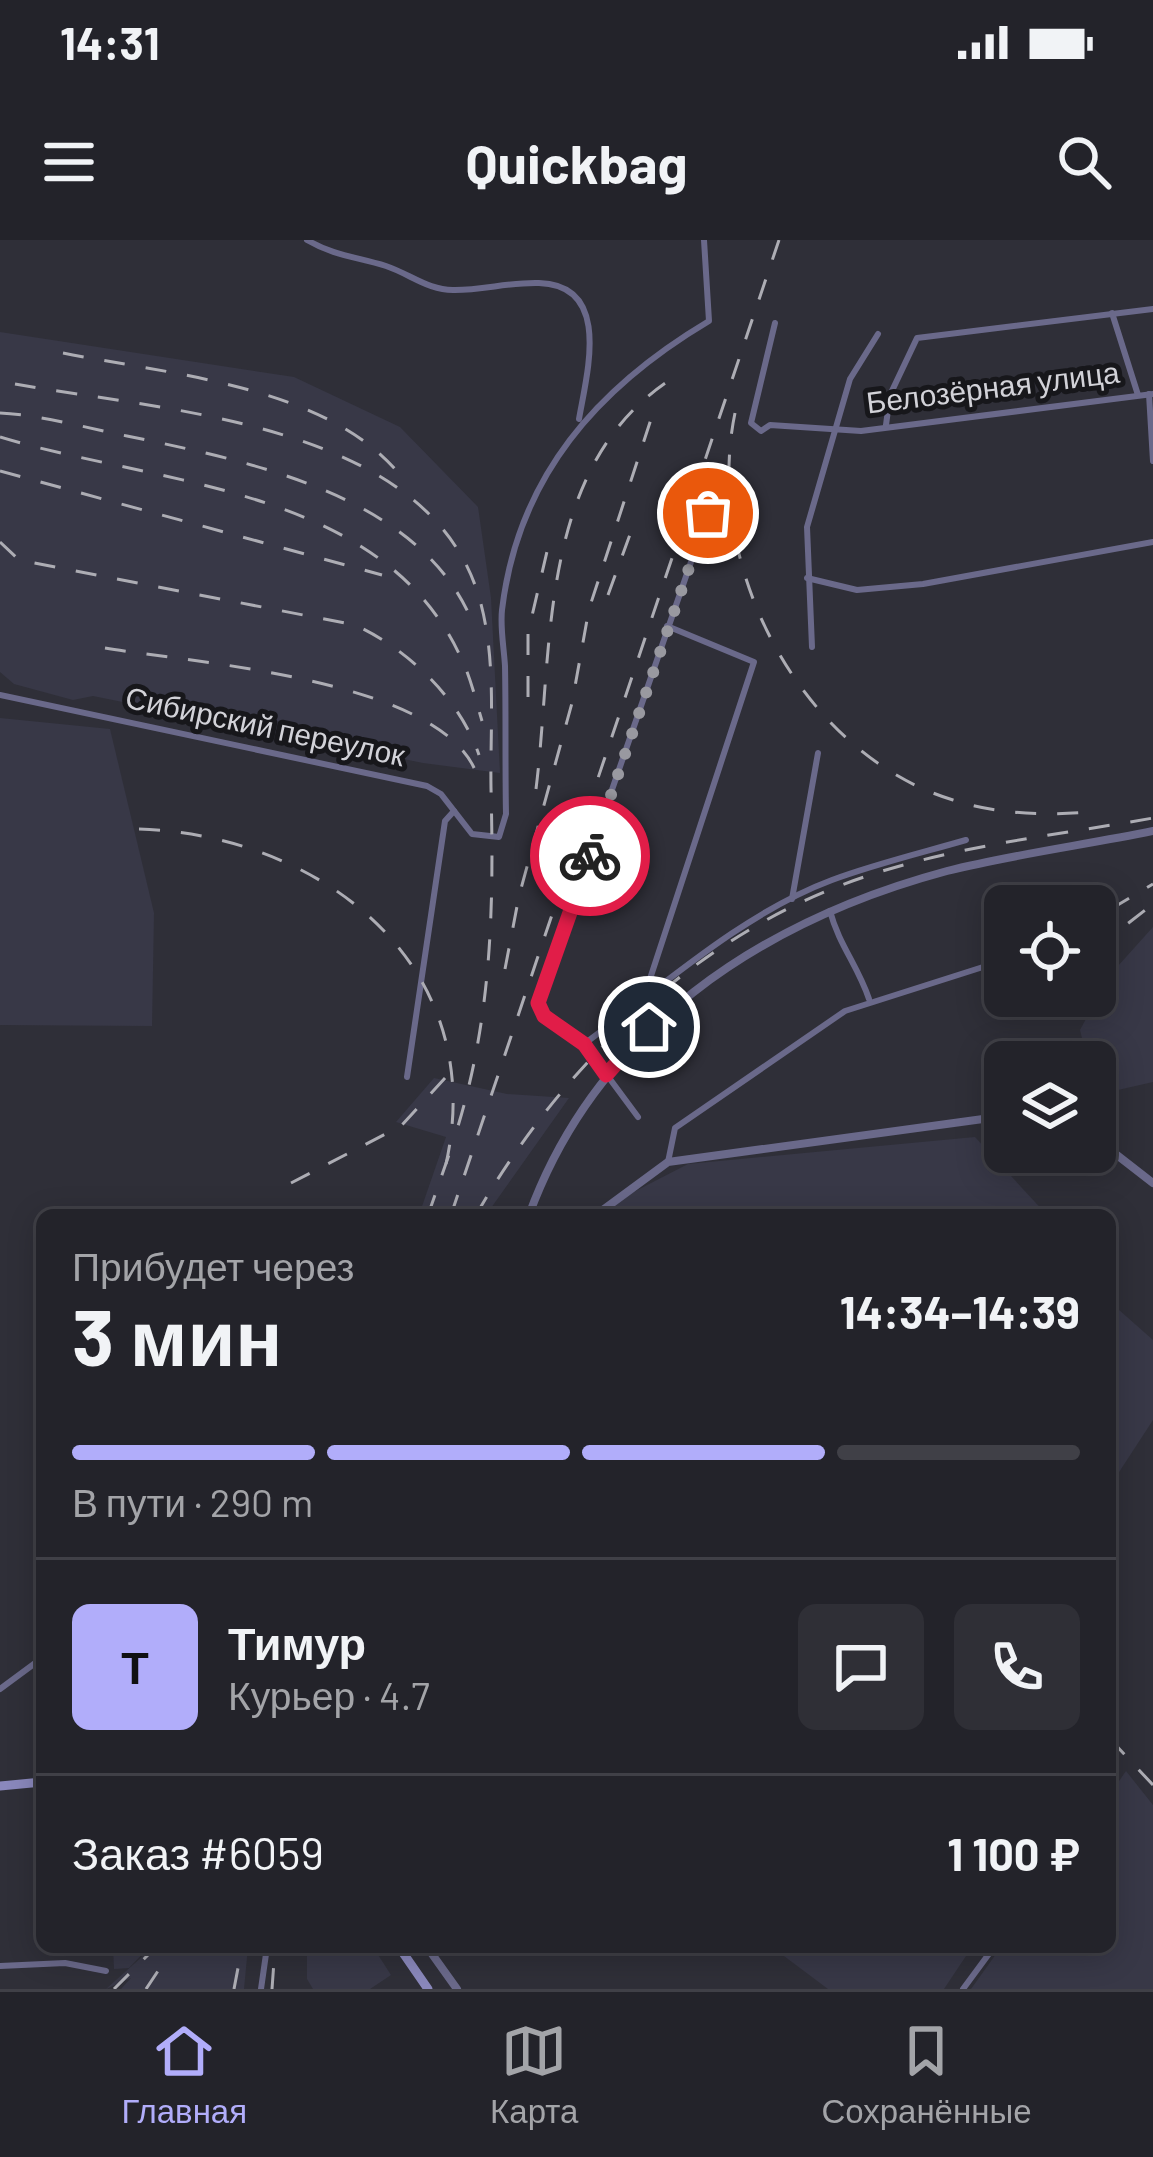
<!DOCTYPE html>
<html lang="ru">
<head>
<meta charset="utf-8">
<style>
  :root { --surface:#23232a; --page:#2f2f36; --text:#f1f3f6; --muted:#a3a4a8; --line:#404047; --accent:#b1adfa }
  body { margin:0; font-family:Barlow,sans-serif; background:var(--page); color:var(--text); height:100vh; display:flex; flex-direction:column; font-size:45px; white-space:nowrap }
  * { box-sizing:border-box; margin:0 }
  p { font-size:39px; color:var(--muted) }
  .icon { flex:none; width:66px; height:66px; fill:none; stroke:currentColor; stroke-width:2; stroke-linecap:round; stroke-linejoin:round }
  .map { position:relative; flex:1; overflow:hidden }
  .sheet { position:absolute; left:36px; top:969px; width:1080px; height:744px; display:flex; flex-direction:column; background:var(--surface); border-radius:18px; box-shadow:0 6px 30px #0003,0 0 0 3px var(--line) }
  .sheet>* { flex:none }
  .buttons { position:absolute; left:984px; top:645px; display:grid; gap:24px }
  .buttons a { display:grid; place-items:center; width:132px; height:132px; border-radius:18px; background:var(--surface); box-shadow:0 6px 30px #0003,0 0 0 3px var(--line); font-size:60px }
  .pin { position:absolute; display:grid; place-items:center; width:102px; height:102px; color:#fff; margin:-51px; border:6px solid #fff; border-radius:50%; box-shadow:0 3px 12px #0007 }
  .courier { position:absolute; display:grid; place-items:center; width:120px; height:120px; margin:-60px; border:9px solid #e11d48; border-radius:50%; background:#fff; color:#222; box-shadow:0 3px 15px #0007 }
  .head em { font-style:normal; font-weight:700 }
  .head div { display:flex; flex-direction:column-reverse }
  .head { display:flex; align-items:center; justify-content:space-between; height:204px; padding:0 36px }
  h1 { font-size:78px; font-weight:700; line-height:90px }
  .bar { display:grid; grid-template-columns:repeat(4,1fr); gap:18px 12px; align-content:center; height:144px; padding:0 36px }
  .bar i { height:15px; border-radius:9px; background:var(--line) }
  .bar .current { background:var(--accent) }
  .bar p { grid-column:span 4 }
  .line { display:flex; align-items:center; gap:30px; padding:0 36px; border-top:3px solid var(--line) }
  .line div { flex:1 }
  .round { display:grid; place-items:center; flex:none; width:126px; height:126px; border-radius:18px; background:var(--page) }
  .status { display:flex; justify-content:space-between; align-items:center; height:84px; padding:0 60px; background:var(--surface); direction:ltr }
  .status svg { height:33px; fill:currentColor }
  header { display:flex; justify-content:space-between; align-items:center; height:156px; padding:0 36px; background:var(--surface); font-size:54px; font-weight:700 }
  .tabs { display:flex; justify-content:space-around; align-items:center; height:168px; border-top:3px solid var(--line); background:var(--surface); font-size:33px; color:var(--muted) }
  .tabs a { display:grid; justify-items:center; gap:6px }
  .tabs .current { color:var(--accent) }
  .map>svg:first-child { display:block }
  .built { fill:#383847 }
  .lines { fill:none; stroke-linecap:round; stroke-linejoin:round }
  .minor { stroke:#6a698a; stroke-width:6 }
  .tertiary { stroke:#6a698a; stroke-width:8 }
  .secondary { stroke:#8a88bc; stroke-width:9 }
  .rail { stroke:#adadb4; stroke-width:3; stroke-dasharray:21 21; stroke-linecap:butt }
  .done { stroke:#9999a0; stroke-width:12; stroke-dasharray:0 21.6 }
  .route { stroke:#e11d48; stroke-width:15 }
  .labels { text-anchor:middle; stroke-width:10; stroke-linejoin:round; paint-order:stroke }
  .street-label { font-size:30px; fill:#d2d2d8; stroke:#17171b }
</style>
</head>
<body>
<div class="status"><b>14:31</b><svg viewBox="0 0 49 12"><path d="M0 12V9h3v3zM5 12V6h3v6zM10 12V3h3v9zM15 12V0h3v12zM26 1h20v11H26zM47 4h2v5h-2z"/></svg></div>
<header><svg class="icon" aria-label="menu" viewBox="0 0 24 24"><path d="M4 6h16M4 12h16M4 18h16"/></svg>Quickbag<svg class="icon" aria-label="search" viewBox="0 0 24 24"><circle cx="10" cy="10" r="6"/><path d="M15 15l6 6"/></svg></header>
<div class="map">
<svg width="1153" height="1749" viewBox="0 0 1153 1749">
  <rect width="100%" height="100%" fill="#2f2f38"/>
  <g class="built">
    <polygon points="0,92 294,137 400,187 478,267 491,358 500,533 423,523 93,456 73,460 14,444 0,432"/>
    <polygon points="0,478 110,489 154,673 152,786 0,785"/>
    <polygon points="1153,687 1153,842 1096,855 1095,822 1088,822 1080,790 1109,736"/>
    <polygon points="434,838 507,854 569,858 486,975 419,975 446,897 396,882"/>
    <polygon points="975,897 1047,975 607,975 622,958 688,924"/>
    <polygon points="1110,1062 1153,1100 1153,1180 1110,1246"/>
    <polygon points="1126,1531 1153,1565 1153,1749 971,1749 1001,1707 1110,1707 1110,1554"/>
    <polygon points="113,1707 149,1707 129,1728 114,1729"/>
    <polygon points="153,1707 248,1707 244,1749 121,1749 131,1738 106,1749"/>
    <polygon points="307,1707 373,1707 391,1735 370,1749 313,1749 307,1739"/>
    <polygon points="772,1707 972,1707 944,1749 828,1749"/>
  </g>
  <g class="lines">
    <g class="minor">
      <path d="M307 0C334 16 358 17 386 26 410 34 429 51 455 50 483 50 511 42 539 43 612 45 587 133 579 179"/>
      <polyline points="1112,73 1138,155"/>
      <polyline points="775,83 751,183 761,191 770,185 861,191 1153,154"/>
      <polyline points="1149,154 1153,221"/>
      <polyline points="886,185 890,155 917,98 1153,69"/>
      <polyline points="807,338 857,350 923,344 1153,302"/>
      <polyline points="812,407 807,287 850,139 878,94"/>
      <path d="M0 455 427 546 441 554 472 594 499 597 506 574C505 525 506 475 505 426 504 408 500 388 502 370 518 236 598 147 709 81L704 0"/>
      <polyline points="792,659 818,513"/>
      <path d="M830 671C839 705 858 726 869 759"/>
      <polyline points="1095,673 1110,663"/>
      <polyline points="645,754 754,422 667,386"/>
      <path d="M584 804C659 749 743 673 832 640 875 624 921 613 966 600"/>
      <polyline points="407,837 445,581 454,571"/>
      <polyline points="638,877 584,804 544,775 538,763 708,273"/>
      <polyline points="668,922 675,888 845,771 1005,720"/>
      <polyline points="0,1449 42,1418"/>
      <polyline points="0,1726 65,1723 106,1731"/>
      <polyline points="261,1749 267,1707"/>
      <polyline points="963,1749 994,1707"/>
    </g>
    <g class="tertiary">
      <polyline points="1095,898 1153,943"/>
      <path d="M529 975C597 789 761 681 947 631 1015 614 1085 605 1153 591"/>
      <polyline points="596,975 668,922 1005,876"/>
      <polyline points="427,1707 457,1749"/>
    </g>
    <g class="secondary">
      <polyline points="0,1546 42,1542"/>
      <polyline points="399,1707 428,1749"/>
    </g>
    <g class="rail">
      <path d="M63 113C168 134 328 146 400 235"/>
      <path d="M15 144C164 171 427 182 479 357 497 418 490 485 491 548 494 670 492 781 454 899"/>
      <path d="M0 173C42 175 86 188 127 196 248 221 427 256 475 389"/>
      <path d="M735 173C703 325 801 514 953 560 1000 575 1051 576 1099 571"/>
      <path d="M0 197C157 245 384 246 462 420 471 439 476 461 482 481"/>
      <polyline points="0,231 382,335"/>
      <path d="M0 302 19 320 355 385C408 409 460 459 479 515"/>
      <polyline points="608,355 632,289"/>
      <path d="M105 408C194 423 444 439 477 535"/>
      <polyline points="528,457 528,393 549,303"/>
      <path d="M536 549C554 405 536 218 681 133"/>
      <path d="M139 589C323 595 490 727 446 924"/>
      <polyline points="1111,669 1153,644"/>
      <polyline points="1095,709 1153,664"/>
      <polyline points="505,729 519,656 572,463 589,369 654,170"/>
      <polyline points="291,943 401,886 457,825"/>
      <polyline points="428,975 450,912"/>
      <polyline points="451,975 779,0"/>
      <path d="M476 975C562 825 699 691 867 636 960 605 1058 595 1153 578"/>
      <polyline points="1110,1499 1153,1545"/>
      <polyline points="114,1749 156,1707"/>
      <polyline points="146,1749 174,1707"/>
      <polyline points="234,1749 242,1707"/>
      <polyline points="272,1749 275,1707"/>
    </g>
  </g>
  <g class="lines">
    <polyline class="done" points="590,616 708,273"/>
    <polyline class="route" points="590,616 538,763 544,776 584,804 606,835 649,787"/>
  </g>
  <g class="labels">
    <g class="street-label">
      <text transform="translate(993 148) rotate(-7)" y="10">Белозёрная улица</text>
      <text transform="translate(265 487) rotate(12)" y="10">Сибирский переулок</text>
    </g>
  </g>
</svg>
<div class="buttons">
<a><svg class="icon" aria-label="locate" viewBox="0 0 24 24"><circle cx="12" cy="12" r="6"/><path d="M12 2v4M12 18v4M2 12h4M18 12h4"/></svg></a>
<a><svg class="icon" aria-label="layers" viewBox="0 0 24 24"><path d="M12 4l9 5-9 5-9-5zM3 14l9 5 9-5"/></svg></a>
</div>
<div class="pin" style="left:708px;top:273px;background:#ea580c"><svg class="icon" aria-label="bag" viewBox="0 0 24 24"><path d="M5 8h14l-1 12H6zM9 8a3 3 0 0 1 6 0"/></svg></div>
<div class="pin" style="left:649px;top:787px;background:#1f2937"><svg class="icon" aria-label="home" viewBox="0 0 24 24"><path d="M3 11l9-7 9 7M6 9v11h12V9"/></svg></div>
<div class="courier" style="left:590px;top:616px"><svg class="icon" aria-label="bike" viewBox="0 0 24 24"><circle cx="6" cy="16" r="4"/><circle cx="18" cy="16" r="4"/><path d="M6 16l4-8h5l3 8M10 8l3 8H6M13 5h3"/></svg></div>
<section class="sheet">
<div class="head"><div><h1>3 мин</h1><p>Прибудет через</p></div><em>14:34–14:39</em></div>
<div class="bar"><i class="current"></i><i class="current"></i><i class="current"></i><i></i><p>В пути · 290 m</p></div>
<div class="line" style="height:216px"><b class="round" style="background:var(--accent);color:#111">Т</b><div><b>Тимур</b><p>Курьер · 4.7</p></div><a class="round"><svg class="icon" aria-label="chat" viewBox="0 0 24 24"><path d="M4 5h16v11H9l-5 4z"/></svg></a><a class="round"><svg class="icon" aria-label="phone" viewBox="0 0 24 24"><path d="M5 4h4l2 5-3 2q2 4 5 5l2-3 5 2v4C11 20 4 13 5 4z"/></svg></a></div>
<div class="line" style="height:156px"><div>Заказ #6059</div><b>1 100 ₽</b></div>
</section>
</div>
<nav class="tabs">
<a class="current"><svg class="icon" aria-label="home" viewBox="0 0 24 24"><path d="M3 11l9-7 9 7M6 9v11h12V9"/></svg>Главная</a>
<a><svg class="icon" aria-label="map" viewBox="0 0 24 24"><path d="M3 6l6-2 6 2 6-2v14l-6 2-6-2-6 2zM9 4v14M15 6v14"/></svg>Карта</a>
<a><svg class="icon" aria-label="saved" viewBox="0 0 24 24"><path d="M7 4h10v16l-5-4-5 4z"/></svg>Сохранённые</a>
</nav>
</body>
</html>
